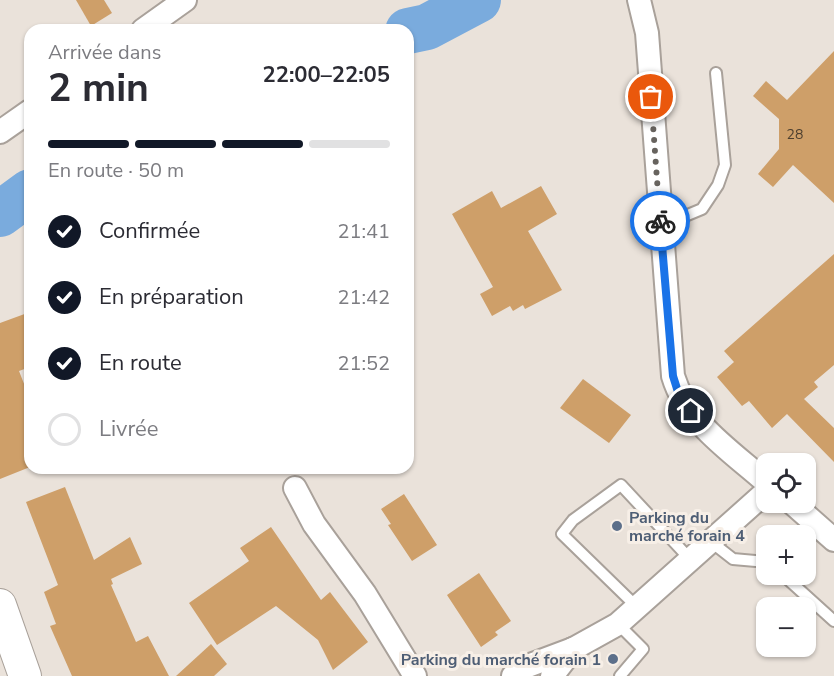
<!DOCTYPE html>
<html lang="fr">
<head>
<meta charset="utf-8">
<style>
  :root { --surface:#fff; --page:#f2f2f3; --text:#2b2b33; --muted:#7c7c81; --line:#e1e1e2; --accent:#111827 }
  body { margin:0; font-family:"Nunito Sans",sans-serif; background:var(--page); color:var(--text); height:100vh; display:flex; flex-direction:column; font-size:22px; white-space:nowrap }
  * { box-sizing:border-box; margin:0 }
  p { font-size:20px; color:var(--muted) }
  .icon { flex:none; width:33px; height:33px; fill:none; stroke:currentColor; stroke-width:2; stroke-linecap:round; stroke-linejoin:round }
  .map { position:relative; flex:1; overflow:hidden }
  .panel { position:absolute; left:24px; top:24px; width:390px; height:450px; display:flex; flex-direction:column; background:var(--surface); border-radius:18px; box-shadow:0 2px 4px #0004 }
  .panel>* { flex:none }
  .fabs { position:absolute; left:756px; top:453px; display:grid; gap:12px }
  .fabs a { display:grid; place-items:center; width:60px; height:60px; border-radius:12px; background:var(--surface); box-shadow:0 2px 4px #0004; font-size:30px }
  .pin { position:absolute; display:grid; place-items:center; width:51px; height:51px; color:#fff; margin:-26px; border:3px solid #fff; border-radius:50%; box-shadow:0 2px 6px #0007 }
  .courier { position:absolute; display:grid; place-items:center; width:60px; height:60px; margin:-30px; border:4px solid #1a73e8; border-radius:50%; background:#fff; color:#222; box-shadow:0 2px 8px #0007 }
  .summary em { font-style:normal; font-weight:700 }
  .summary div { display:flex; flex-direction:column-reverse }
  .summary { display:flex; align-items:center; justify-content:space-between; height:102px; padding:0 24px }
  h1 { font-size:39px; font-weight:700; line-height:45px }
  .bar { display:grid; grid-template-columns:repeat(4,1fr); gap:9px 6px; align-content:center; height:72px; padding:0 24px }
  .bar i { height:8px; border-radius:4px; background:var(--line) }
  .bar .selected { background:var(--accent) }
  .bar p { grid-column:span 4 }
  ol { padding:0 24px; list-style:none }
  li { display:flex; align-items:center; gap:18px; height:66px }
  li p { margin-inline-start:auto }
  li .icon { padding:6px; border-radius:50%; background:var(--accent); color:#fff; stroke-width:4 }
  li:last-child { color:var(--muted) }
  li i { width:33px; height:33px; border:3px solid var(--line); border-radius:50% }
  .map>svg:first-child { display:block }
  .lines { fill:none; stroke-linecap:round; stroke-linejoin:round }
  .river { stroke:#7aabdd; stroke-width:46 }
  .building { fill:#ce9f69 }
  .service-casing { stroke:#a9a19a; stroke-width:14 }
  .minor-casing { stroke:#a9a19a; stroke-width:26 }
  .secondary-casing { stroke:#a9a19a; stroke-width:34 }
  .service { stroke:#fff; stroke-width:10 }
  .minor { stroke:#fff; stroke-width:22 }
  .secondary { stroke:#fff; stroke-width:32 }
  .done { stroke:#67635e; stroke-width:6; stroke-dasharray:0 10.8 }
  .route { stroke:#1a73e8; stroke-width:8 }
  .service-dot { fill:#5c6f8a; stroke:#f7efe7; stroke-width:2 }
  .labels { text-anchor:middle; stroke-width:6; stroke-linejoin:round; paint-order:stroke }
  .number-label { font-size:14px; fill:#4c3e2e }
  .service-label { font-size:16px; font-weight:bold; fill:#4e5e75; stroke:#f7efe7; text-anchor:start }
</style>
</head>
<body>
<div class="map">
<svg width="834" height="676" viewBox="0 0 834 676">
  <rect width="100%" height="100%" fill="#eae2da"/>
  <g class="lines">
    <g class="river">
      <polyline points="408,31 427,27 478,0"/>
      <polyline points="0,214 30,192"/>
    </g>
  </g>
  <g class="building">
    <polygon points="76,0 104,0 112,13 91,26"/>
    <polygon points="834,51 834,203 793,165 773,187 758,174 779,149 779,119 753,96 766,81 787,100"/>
    <polygon points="541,186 557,214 528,231 562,290 525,309 523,305 513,311 510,306 492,316 480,294 493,287 452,214 492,191 501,208"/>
    <polygon points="834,254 834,365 814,382 818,387 804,399 834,428 834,462 787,414 772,428 749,401 742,406 717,377 734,362 724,351"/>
    <polygon points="30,312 30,367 19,371 30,399 30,467 0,479 0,323"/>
    <polygon points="583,379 631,415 609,443 560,408"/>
    <polygon points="65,487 94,560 130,537 142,564 111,579 113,584 111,585 136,642 148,636 169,676 72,676 50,626 56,624 44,592 58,585 26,502"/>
    <polygon points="404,494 437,545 412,561 388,525 391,524 381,509"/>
    <polygon points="271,527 321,600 330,592 368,642 333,670 318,640 276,606 217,645 189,603 249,561 240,548"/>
    <polygon points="479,573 511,621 495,632 498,635 481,647 447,595"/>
    <polygon points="211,644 227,664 214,676 176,676"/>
  </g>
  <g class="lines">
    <g class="service-casing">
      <g id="service">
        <polyline points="661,226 702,209 718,185 725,165 716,73"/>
        <polyline points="710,541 733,559 766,562"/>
        <polyline points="782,574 834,621"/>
        <polyline points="638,608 562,534 573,520 621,485 689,558"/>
        <polyline points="618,624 643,649 620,676"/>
      </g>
    </g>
    <g class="minor-casing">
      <g id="minor">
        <path d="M639 0 647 33 673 376C687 423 731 451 766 482"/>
        <polyline points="143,30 185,0"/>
        <polyline points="0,132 30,111"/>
        <polyline points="295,488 314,524 365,594 415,676"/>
        <polyline points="791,502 834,540"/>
        <polyline points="513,676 525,667 573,649 618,624 766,492"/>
        <polyline points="552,676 573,649"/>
      </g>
    </g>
    <g class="secondary-casing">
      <polyline id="secondary" points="0,605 25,676"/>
    </g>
    <use href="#service" class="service"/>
    <use href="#minor" class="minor"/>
    <use href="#secondary" class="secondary"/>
  </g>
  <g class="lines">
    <polyline class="done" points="651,97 660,221"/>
    <polyline class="route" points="660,221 673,376 679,395 691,411"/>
  </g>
  <g class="service-dot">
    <circle cx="617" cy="526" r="6"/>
    <circle cx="613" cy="659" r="6"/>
  </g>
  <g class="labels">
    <g class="number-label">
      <text x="795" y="139">28</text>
    </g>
    <g class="service-label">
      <text x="629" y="523">Parking du<tspan x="629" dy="18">marché forain 4</tspan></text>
      <text x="601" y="665" text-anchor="end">Parking du marché forain 1</text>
    </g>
  </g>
</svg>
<div class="fabs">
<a><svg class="icon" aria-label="locate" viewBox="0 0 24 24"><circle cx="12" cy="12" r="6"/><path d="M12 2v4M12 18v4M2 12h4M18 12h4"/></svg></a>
<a>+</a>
<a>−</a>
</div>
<div class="pin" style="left:651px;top:97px;background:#ea580c"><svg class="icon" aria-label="bag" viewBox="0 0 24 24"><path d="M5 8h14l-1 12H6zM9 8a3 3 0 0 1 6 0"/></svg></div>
<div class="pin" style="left:691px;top:411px;background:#1f2937"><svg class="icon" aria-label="home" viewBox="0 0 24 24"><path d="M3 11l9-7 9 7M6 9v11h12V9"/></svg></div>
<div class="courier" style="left:660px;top:221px"><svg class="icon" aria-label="bike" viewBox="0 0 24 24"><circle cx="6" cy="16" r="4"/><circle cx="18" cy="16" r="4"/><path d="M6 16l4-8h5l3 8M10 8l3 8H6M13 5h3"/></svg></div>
<section class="panel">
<div class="summary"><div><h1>2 min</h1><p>Arrivée dans</p></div><em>22:00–22:05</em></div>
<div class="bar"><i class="selected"></i><i class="selected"></i><i class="selected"></i><i></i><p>En route · 50 m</p></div>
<ol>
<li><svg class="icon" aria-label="check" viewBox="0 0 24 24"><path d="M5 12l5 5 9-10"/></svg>Confirmée<p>21:41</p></li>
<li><svg class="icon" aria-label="check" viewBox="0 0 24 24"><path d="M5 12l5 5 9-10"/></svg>En préparation<p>21:42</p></li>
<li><svg class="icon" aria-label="check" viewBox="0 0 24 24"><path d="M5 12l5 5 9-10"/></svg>En route<p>21:52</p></li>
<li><i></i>Livrée</li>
</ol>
</section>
</div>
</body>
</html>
